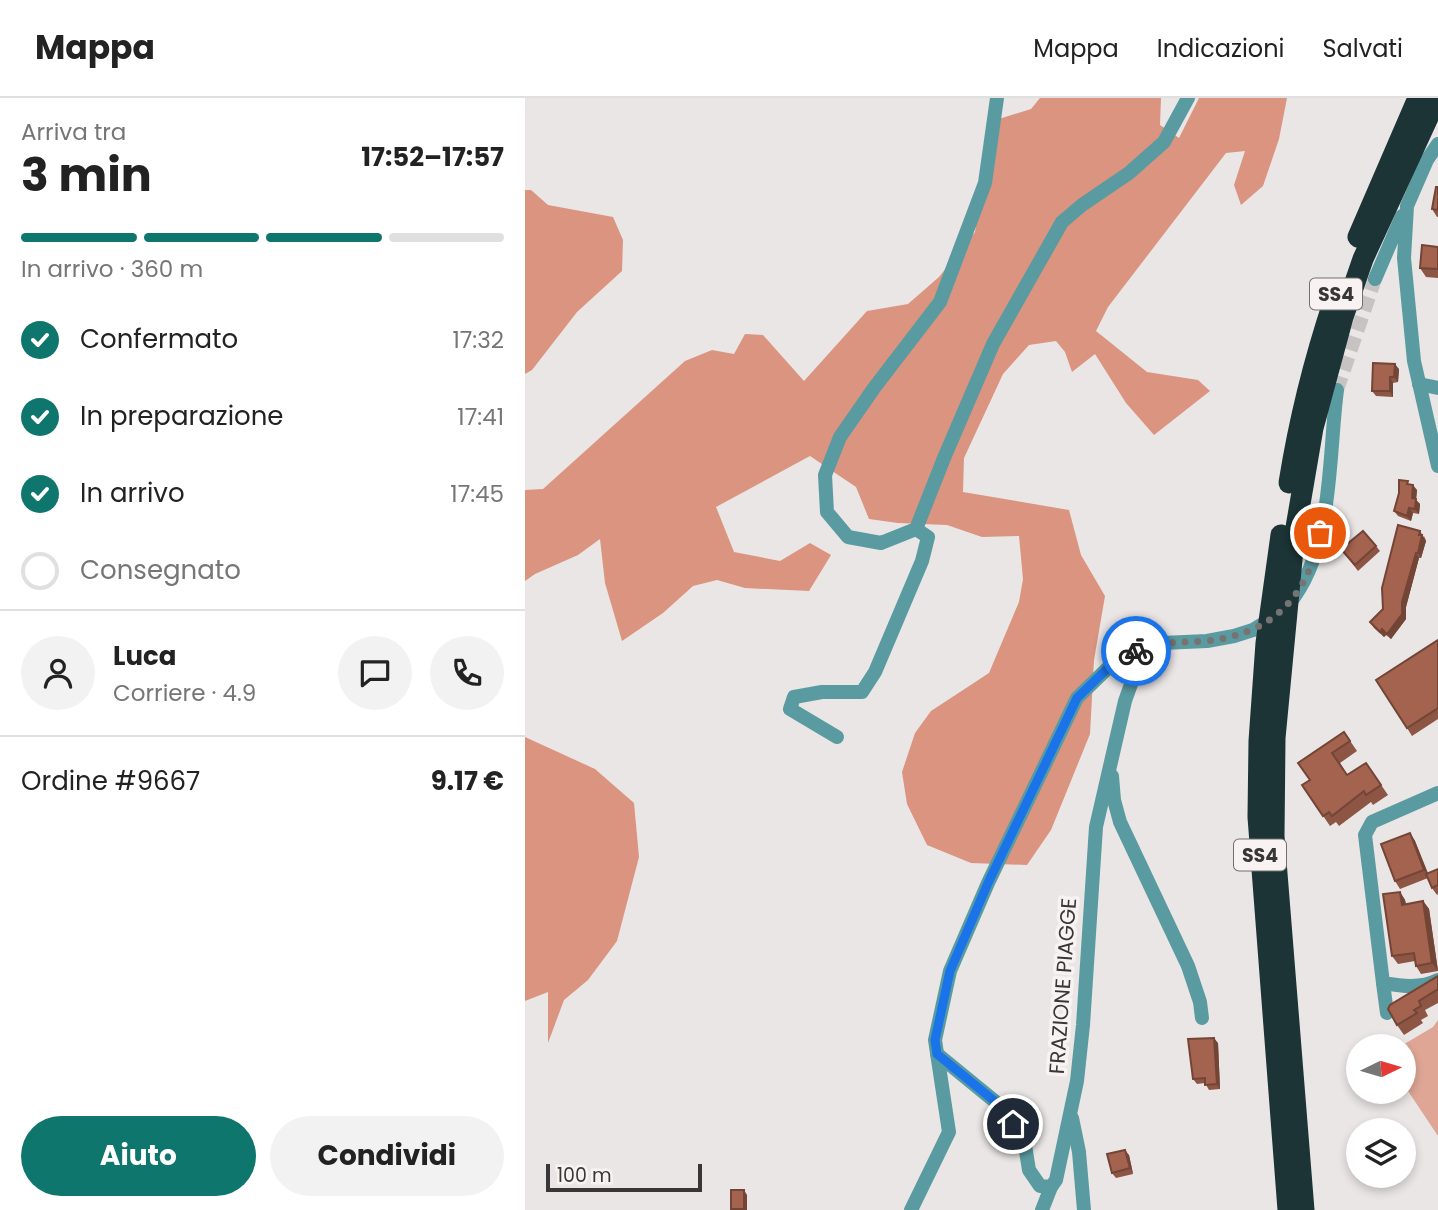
<!DOCTYPE html>
<html lang="it">
<head>
<meta charset="utf-8">
<style>
  :root { --surface:#fff; --page:#f2f2f2; --text:#222; --muted:#767676; --line:#e0e0e0; --accent:#0f766e }
  body { margin:0; font-family:Poppins,sans-serif; background:var(--page); color:var(--text); height:100vh; display:flex; flex-direction:column; font-size:26px; white-space:nowrap }
  * { box-sizing:border-box; margin:0 }
  p { font-size:23px; color:var(--muted) }
  .icon { flex:none; width:38px; height:38px; fill:none; stroke:currentColor; stroke-width:2; stroke-linecap:round; stroke-linejoin:round }
  .map { position:relative; flex:1; overflow:hidden }
  .details { display:flex; flex-direction:column; background:var(--surface); width:525px }
  .details>* { flex:none }
  .needle { width:46px; rotate:85deg }
  .controls { position:absolute; left:821px; top:936px; display:grid; gap:14px }
  .controls a { display:grid; place-items:center; width:70px; height:70px; border-radius:50%; background:var(--surface); box-shadow:0 4px 10px #0003; font-size:35px }
  .scale { position:absolute; left:21px; bottom:18px; width:156px; box-sizing:border-box; padding-left:7px; border:4px solid #383636; border-top:0; font-size:19px; line-height:24px; white-space:nowrap; color:#383636; -webkit-text-stroke:5px #f8f3f2; paint-order:stroke }
  .pin { position:absolute; display:grid; place-items:center; width:60px; height:60px; color:#fff; margin:-30px; border:4px solid #fff; border-radius:50%; box-shadow:0 2px 7px #0007 }
  .courier { position:absolute; display:grid; place-items:center; width:70px; height:70px; margin:-35px; border:5px solid #1a73e8; border-radius:50%; background:#fff; color:#222; box-shadow:0 2px 9px #0007 }
  .overview em { font-style:normal; font-weight:700 }
  .overview div { display:flex; flex-direction:column-reverse }
  .overview { display:flex; align-items:center; justify-content:space-between; height:119px; padding:0 21px }
  h1 { font-size:46px; font-weight:700; line-height:52px }
  .bar { display:grid; grid-template-columns:repeat(4,1fr); gap:10px 7px; align-content:center; height:84px; padding:0 21px }
  .bar i { height:9px; border-radius:5px; background:var(--line) }
  .bar .current { background:var(--accent) }
  .bar p { grid-column:span 4 }
  .line { display:flex; align-items:center; gap:18px; padding:0 21px; border-top:2px solid var(--line) }
  .line div { flex:1 }
  .round { display:grid; place-items:center; flex:none; width:74px; height:74px; border-radius:37px; background:var(--page) }
  ol { padding:0 21px; list-style:none }
  li { display:flex; align-items:center; gap:21px; height:77px }
  li p { margin-inline-start:auto }
  li .icon { padding:7px; border-radius:50%; background:var(--accent); color:#fff; stroke-width:4 }
  li:last-child { color:var(--muted) }
  li i { width:38px; height:38px; border:4px solid var(--line); border-radius:50% }
  .cta { display:flex; gap:14px; margin-top:auto; padding:14px 21px }
  .cta a { flex:1; height:80px; border-radius:42px; background:var(--accent); color:#fff; font-size:28px; font-weight:700; line-height:80px; text-align:center }
  .cta a+a { background:var(--page); color:var(--text) }
  header { display:flex; align-items:center; gap:42px; box-sizing:border-box; height:98px; padding:0 35px; background:var(--surface); border-bottom:2px solid var(--line) }
  header strong { font-size:33px }
  nav { display:flex; gap:38px; margin-inline-start:auto; font-size:24px }
  main { display:flex; flex:1; min-height:0 }
  .map>svg:first-child { display:block }
  .green { fill:#dfa695 }
  .forest { fill:#da947f }
  .lines { fill:none; stroke-linecap:round; stroke-linejoin:round }
  .minor-tunnel { stroke:#c6c3c2; stroke-width:14; stroke-dasharray:14 7; stroke-linecap:butt }
  .minor { stroke:#599ba1; stroke-width:14 }
  .highway { stroke:#1c3436; stroke-width:21 }
  .wall { fill:#8d5543 }
  .shaded-wall { fill:#734537 }
  .building { fill:#a4634e; stroke:#734537; stroke-width:2 }
  .done { stroke:#767473; stroke-width:7; stroke-dasharray:0 12.6 }
  .route { stroke:#1a73e8; stroke-width:9 }
  .labels { text-anchor:middle; stroke-width:7; stroke-linejoin:round; paint-order:stroke }
  .shield { fill:#f8f3f2; stroke:#726f6e; stroke-width:2 }
  .shield-label { font-size:19px; font-weight:bold; fill:#383636 }
  .street-label { font-size:21px; fill:#383636; stroke:#f8f3f2 }
</style>
</head>
<body>
<header>
<strong>Mappa</strong>
<nav><a>Mappa</a><a>Indicazioni</a><a>Salvati</a></nav>
</header>
<main>
<section class="details">
<div class="overview"><div><h1>3 min</h1><p>Arriva tra</p></div><em>17:52–17:57</em></div>
<div class="bar"><i class="current"></i><i class="current"></i><i class="current"></i><i></i><p>In arrivo · 360 m</p></div>
<ol>
<li><svg class="icon" aria-label="check" viewBox="0 0 24 24"><path d="M5 12l5 5 9-10"/></svg>Confermato<p>17:32</p></li>
<li><svg class="icon" aria-label="check" viewBox="0 0 24 24"><path d="M5 12l5 5 9-10"/></svg>In preparazione<p>17:41</p></li>
<li><svg class="icon" aria-label="check" viewBox="0 0 24 24"><path d="M5 12l5 5 9-10"/></svg>In arrivo<p>17:45</p></li>
<li><i></i>Consegnato</li>
</ol>
<div class="line" style="height:126px"><a class="round"><svg class="icon" aria-label="person" viewBox="0 0 24 24"><circle cx="12" cy="8" r="4"/><path d="M4 21q1-7 8-7t8 7"/></svg></a><div><b>Luca</b><p>Corriere · 4.9</p></div><a class="round"><svg class="icon" aria-label="chat" viewBox="0 0 24 24"><path d="M4 5h16v11H9l-5 4z"/></svg></a><a class="round"><svg class="icon" aria-label="phone" viewBox="0 0 24 24"><path d="M5 4h4l2 5-3 2q2 4 5 5l2-3 5 2v4C11 20 4 13 5 4z"/></svg></a></div>
<div class="line" style="height:91px"><div>Ordine #9667</div><b>9.17 €</b></div>
<div class="cta"><a>Aiuto</a><a>Condividi</a></div>
</section>
<div class="map">
<svg width="913" height="1112" viewBox="0 0 913 1112">
  <rect width="100%" height="100%" fill="#eae6e5"/>
  <polygon class="green" points="913,922 913,1038 879,987 878,948 876,948 908,929"/>
  <g class="forest">
    <polygon points="515,0 636,0 635,27 654,40 674,0 762,0 754,41 738,88 716,107 709,87 720,53 701,55 583,209 571,233 622,274 673,282 685,293 629,337 601,305 570,256 547,274 540,254 531,243 504,247 478,276 439,360 438,394 544,412 556,457 580,498 569,562 565,636 526,732 502,767 446,765 402,747 382,706 377,674 390,635 406,613 464,575 494,504 498,481 494,438 457,439 422,427 373,425 344,421 331,389 285,358 191,409 209,454 255,463 285,445 306,457 284,493 220,490 192,482 168,488 138,515 97,543 80,485 75,441 53,457 10,476 0,483 0,392 18,391 160,263 187,252 209,256 220,236 238,237 279,283 342,213 383,206 414,179 450,134 464,24 506,11"/>
    <polygon points="0,92 6,92 23,107 88,119 98,142 97,173 52,214 7,272 0,276"/>
    <polygon points="0,639 70,671 109,705 114,759 92,843 63,882 39,902 23,945 23,894 0,903"/>
  </g>
  <g class="lines">
    <polyline class="minor-tunnel" points="812,292 850,181"/>
    <g class="minor">
      <polyline points="472,0 460,85 415,204 349,290 315,339 300,377 302,414 323,439 356,445 391,431 419,360 468,246 537,124 557,107 604,75 639,44 663,0"/>
      <polyline points="913,46 902,62 882,108 879,160 889,263 913,368"/>
      <polyline points="850,181 877,118"/>
      <polyline points="894,286 913,290"/>
      <path d="M764 506C809 451 803 360 812 292"/>
      <polyline points="312,639 265,611 269,599 297,594 337,594 350,574 397,463 403,439 391,431"/>
      <polyline points="587,678 589,702 595,724 663,868 675,904 677,920"/>
      <path d="M913 695 847 724 840 737 858 885C876 888 896 891 913 882"/>
      <polyline points="858,885 862,915"/>
      <polyline points="412,956 478,1010 499,1041 504,1072 515,1088 526,1089 531,1082 552,983 558,927 571,729 600,603 619,550"/>
      <polyline points="547,1020 554,1054 559,1112"/>
      <polyline points="386,1112 424,1034 410,942 425,873 463,785 552,600 586,567 619,550 637,545 682,543 709,538 728,532 749,519"/>
      <polyline points="517,1112 526,1089"/>
    </g>
    <g class="highway">
      <polyline points="833,139 893,0"/>
      <path d="M764 385C774 322 789 262 809 202"/>
      <polyline points="756,437 741,545 734,643 733,719 763,1112"/>
      <polyline points="779,1112 749,738 750,640 769,441 788,330 818,219 838,161 912,0"/>
    </g>
  </g>
  <g class="wall">
    <polygon points="907,111 913,112 913,119 912,119"/>
    <polygon points="913,149 913,180 901,179 895,170"/>
    <polygon points="874,271 873,284 868,285 868,299 851,298 847,293"/>
    <polygon points="885,387 892,392 891,402 895,406 894,416 888,415 886,423 873,418 869,413"/>
    <polygon points="899,438 901,443 896,460 894,460 881,509 881,521 866,541 861,537 859,539 849,530 845,524 858,511"/>
    <polygon points="851,448 855,453 833,473 816,451"/>
    <polygon points="913,542 913,621 887,638 882,630"/>
    <polygon points="819,634 832,653 815,665 822,677 841,665 863,697 848,707 846,704 814,728 811,724 805,728 777,687 785,682"/>
    <polygon points="885,735 890,743 903,775 913,771 913,796 912,797 907,790 903,780 875,791 870,783"/>
    <polygon points="875,794 880,802 881,806 898,803 904,811 913,873 896,876 891,868 890,863 873,866 867,858"/>
    <polygon points="913,878 913,905 900,912 903,918 896,922 898,925 879,937 872,927"/>
    <polygon points="693,945 695,991 684,992 680,985 672,986 668,981"/>
    <polygon points="604,1057 608,1076 591,1080 587,1075"/>
  </g>
  <g class="shaded-wall">
    <polygon points="870,266 874,271 873,284 869,279"/>
    <polygon points="865,279 868,285 868,299 865,293"/>
    <polygon points="888,387 892,392 891,402 895,406 894,416 890,411 887,400"/>
    <polygon points="884,410 888,415 886,423 882,418"/>
    <polygon points="895,433 901,443 896,460 893,455"/>
    <polygon points="891,455 894,460 881,509 881,521 866,541 862,536 877,504"/>
    <polygon points="857,531 861,537 859,539 855,534"/>
    <polygon points="885,735 890,743 904,779 899,772"/>
    <polygon points="875,794 880,802 882,814 877,807"/>
    <polygon points="898,803 904,811 913,873 907,865"/>
    <polygon points="689,940 693,945 695,991 692,986"/>
    <polygon points="600,1052 604,1057 608,1076 605,1070"/>
    <polygon points="219,1092 222,1097 222,1112 220,1112 219,1111"/>
  </g>
  <g class="building">
    <polygon points="911,89 913,89 913,112 907,111"/>
    <polygon points="897,147 913,149 913,171 895,170"/>
    <polygon points="848,265 870,266 869,279 865,279 865,293 847,293"/>
    <polygon points="874,382 883,383 882,386 888,387 887,400 891,401 890,411 884,410 882,418 869,413 874,395"/>
    <polygon points="873,427 895,433 894,437 897,437 893,455 891,455 877,504 877,516 862,536 857,531 855,534 845,524 858,511 857,490"/>
    <polygon points="838,433 851,448 830,467 816,451"/>
    <polygon points="913,542 913,610 882,630 851,582"/>
    <polygon points="819,634 825,643 807,655 822,677 841,665 856,687 841,697 839,693 807,718 804,714 798,718 777,687 785,682 773,665"/>
    <polygon points="885,735 899,772 870,783 856,746"/>
    <polygon points="913,771 913,787 907,790 901,776"/>
    <polygon points="875,794 877,807 898,803 907,865 891,868 889,855 867,858 858,796"/>
    <polygon points="913,878 913,891 894,903 896,908 889,912 892,915 872,927 863,911 865,907"/>
    <polygon points="689,940 692,986 680,987 680,980 668,981 663,941"/>
    <polygon points="600,1052 605,1070 587,1075 582,1056"/>
    <rect x="206" y="1092" width="13" height="19"/>
  </g>
  <g class="lines">
    <path class="done" d="M611 553C633 542 656 545 680 543 746 537 783 500 795 435"/>
    <polyline class="route" points="488,1026 478,1010 412,956 410,942 425,873 463,785 552,600 586,567 611,553"/>
  </g>
  <g class="labels">
    <g class="shield">
      <rect x="785" y="180.5" width="52" height="31" rx="5"/>
      <rect x="709" y="741.5" width="52" height="31" rx="5"/>
    </g>
    <g class="shield-label">
      <text x="811" y="203">SS4</text>
      <text x="735" y="764">SS4</text>
    </g>
    <g class="street-label">
      <text transform="translate(538 888) rotate(-86)" y="7">FRAZIONE PIAGGE</text>
    </g>
  </g>
</svg>
<div class="controls">
<a><svg class="needle" viewBox="-14 -14 28 28"><path d="M0-13l5 13h-10z" fill="#e53935"/><path d="M0 13l5-13h-10z" fill="#767676"/></svg></a>
<a><svg class="icon" aria-label="layers" viewBox="0 0 24 24"><path d="M12 4l9 5-9 5-9-5zM3 14l9 5 9-5"/></svg></a>
</div>
<div class="scale">100 m</div>
<div class="pin" style="left:795px;top:435px;background:#ea580c"><svg class="icon" aria-label="bag" viewBox="0 0 24 24"><path d="M5 8h14l-1 12H6zM9 8a3 3 0 0 1 6 0"/></svg></div>
<div class="pin" style="left:488px;top:1026px;background:#1f2937"><svg class="icon" aria-label="home" viewBox="0 0 24 24"><path d="M3 11l9-7 9 7M6 9v11h12V9"/></svg></div>
<div class="courier" style="left:611px;top:553px"><svg class="icon" aria-label="bike" viewBox="0 0 24 24"><circle cx="6" cy="16" r="4"/><circle cx="18" cy="16" r="4"/><path d="M6 16l4-8h5l3 8M10 8l3 8H6M13 5h3"/></svg></div>
</div>
</main>
</body>
</html>
